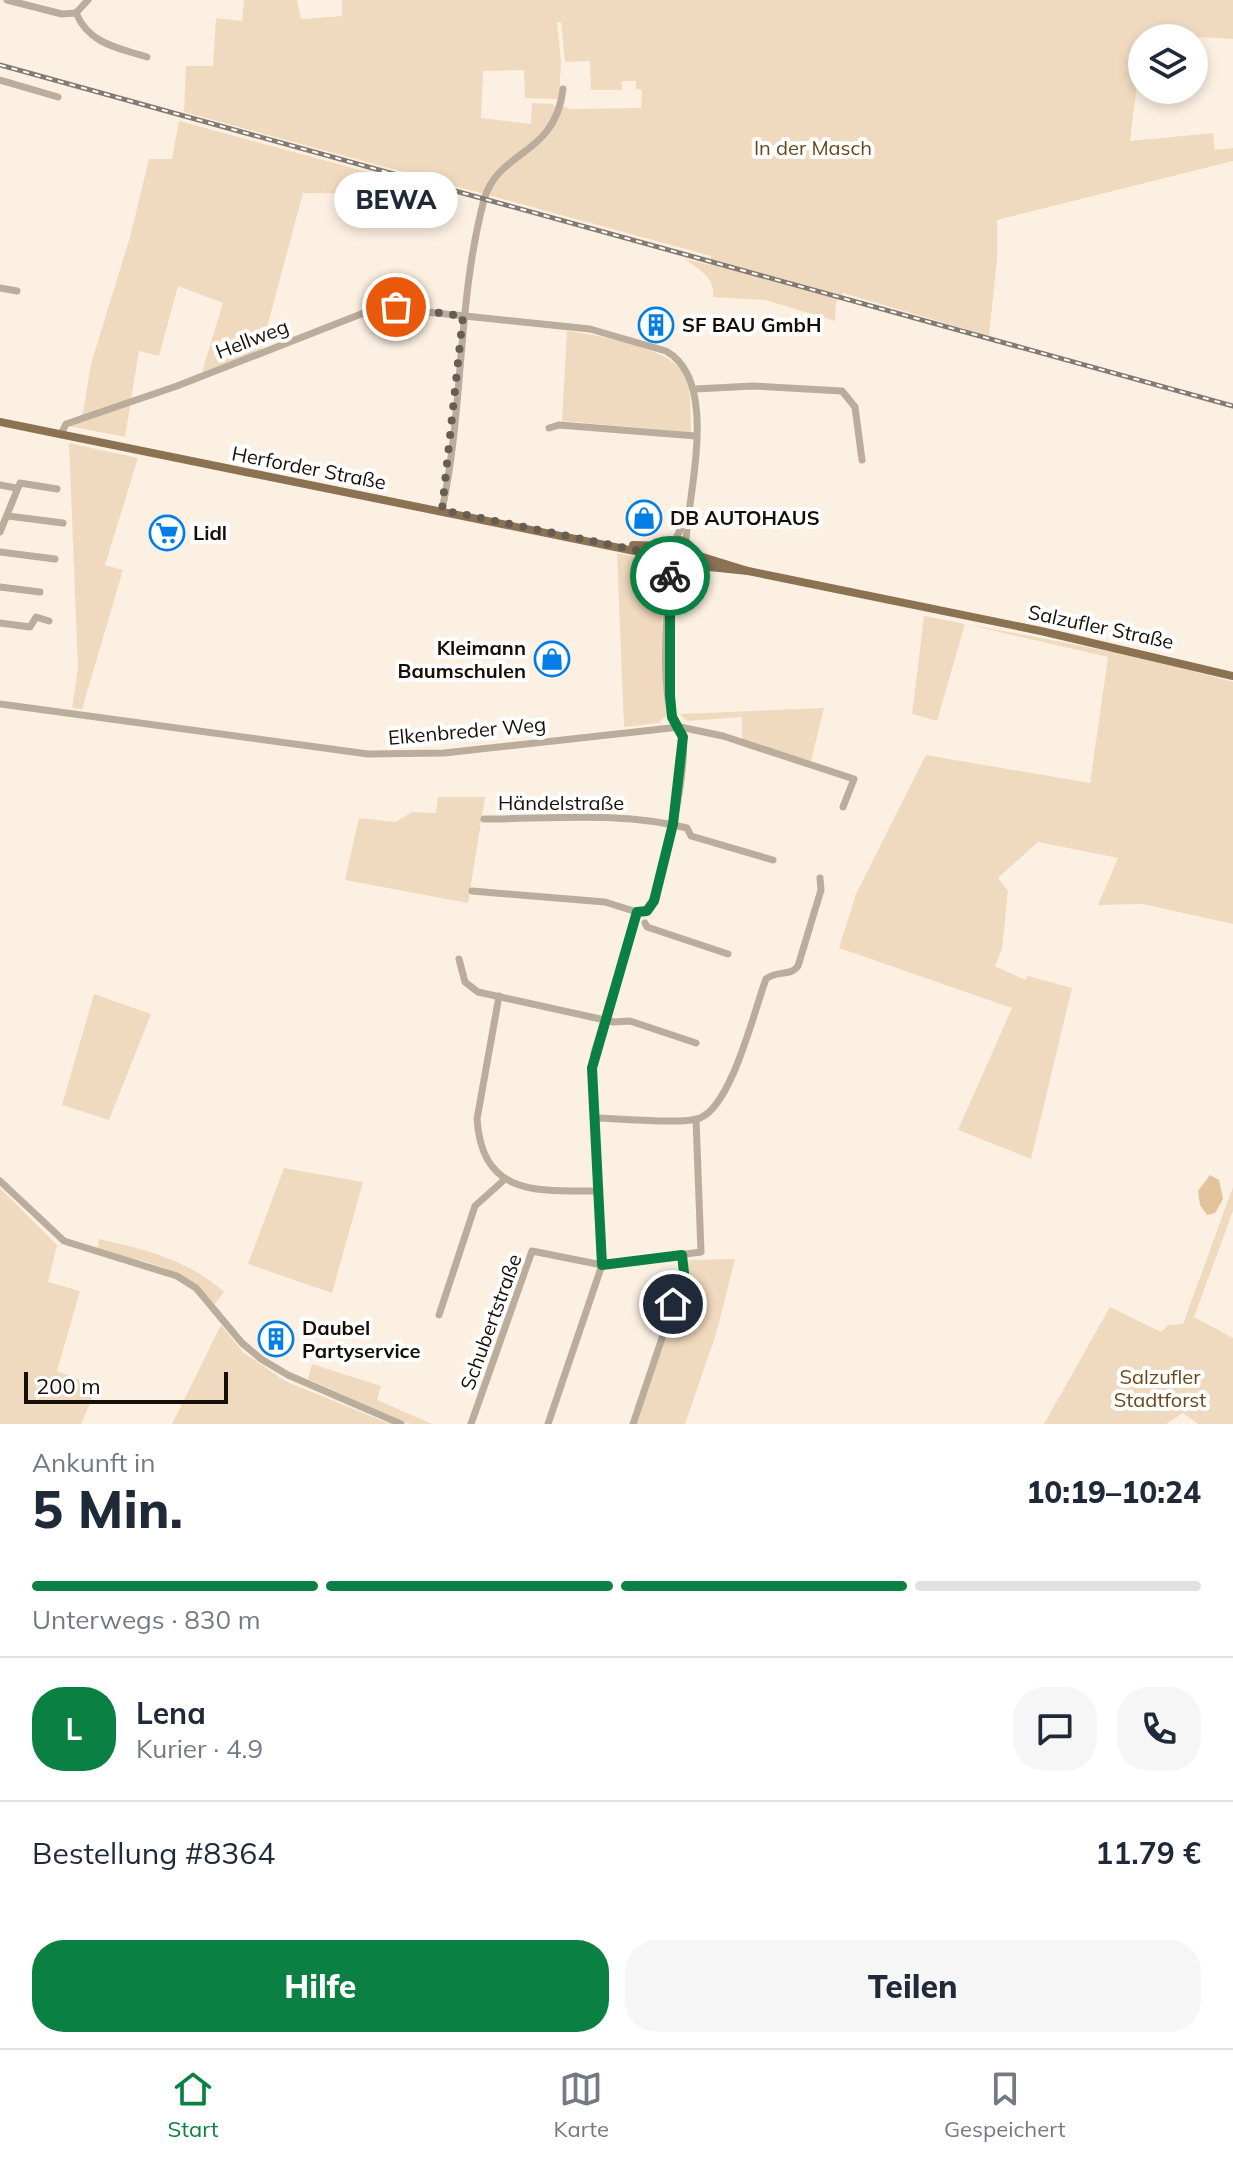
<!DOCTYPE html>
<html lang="de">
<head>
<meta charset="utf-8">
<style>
  :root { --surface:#fff; --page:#f6f6f7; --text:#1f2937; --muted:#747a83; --line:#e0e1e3; --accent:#0b8043 }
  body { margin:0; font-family:Mulish,sans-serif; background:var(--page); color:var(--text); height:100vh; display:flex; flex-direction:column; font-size:30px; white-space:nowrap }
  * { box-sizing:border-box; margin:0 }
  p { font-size:26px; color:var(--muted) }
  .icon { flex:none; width:44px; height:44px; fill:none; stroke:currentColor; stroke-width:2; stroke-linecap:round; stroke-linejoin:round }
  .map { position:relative; height:1424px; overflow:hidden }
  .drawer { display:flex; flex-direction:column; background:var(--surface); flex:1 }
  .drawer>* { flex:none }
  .buttons { position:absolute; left:1128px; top:24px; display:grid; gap:16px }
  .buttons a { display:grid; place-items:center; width:80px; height:80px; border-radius:50%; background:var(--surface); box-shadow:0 4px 12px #0003; font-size:40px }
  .scale { position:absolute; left:24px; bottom:20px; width:204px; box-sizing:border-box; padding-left:8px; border:4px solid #160f07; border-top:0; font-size:22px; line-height:28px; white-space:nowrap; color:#160f07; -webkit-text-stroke:6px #fff; paint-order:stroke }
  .pin { position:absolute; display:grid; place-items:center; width:68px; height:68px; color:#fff; margin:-34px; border:4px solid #fff; border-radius:50%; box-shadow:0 2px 8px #0007 }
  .courier { position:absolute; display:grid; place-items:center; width:80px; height:80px; margin:-40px; border:6px solid #0b8043; border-radius:50%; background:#fff; color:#222; box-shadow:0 2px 10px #0007 }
  .bubble { position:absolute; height:56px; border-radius:28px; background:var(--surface); box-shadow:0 4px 12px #0003; font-size:26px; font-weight:800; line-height:56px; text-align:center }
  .head em { font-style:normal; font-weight:800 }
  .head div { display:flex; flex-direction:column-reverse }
  .head { display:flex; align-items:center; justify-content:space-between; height:136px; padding:0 32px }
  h1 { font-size:52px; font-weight:800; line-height:60px }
  .bar { display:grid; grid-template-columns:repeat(4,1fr); gap:12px 8px; align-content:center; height:96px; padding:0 32px }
  .bar i { height:10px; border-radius:6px; background:var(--line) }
  .bar .on { background:var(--accent) }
  .bar p { grid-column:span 4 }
  .line { display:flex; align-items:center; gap:20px; padding:0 32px; border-top:2px solid var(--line) }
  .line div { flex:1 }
  .round { display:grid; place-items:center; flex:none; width:84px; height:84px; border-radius:32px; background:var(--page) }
  .primary-button { display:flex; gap:16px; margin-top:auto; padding:16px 32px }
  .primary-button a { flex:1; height:92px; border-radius:32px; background:var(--accent); color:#fff; font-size:32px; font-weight:800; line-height:92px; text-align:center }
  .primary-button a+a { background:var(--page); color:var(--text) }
  .dock { display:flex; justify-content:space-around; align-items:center; height:112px; border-top:2px solid var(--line); background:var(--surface); font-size:22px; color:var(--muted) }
  .dock a { display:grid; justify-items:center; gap:4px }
  .dock .on { color:var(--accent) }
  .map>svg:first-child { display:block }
  .green { fill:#f0dabf; fill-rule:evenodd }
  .water { fill:#e3c39b }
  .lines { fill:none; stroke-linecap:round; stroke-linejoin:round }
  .minor { stroke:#bbad9c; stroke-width:7 }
  .major { stroke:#8b7253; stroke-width:8 }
  .rail-casing { stroke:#847a70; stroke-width:5 }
  .rail { stroke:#fff; stroke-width:2; stroke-dasharray:6; stroke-linecap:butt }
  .done { stroke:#665e54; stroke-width:8; stroke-dasharray:0 14.4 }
  .route { stroke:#0b8043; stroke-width:10 }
  .labels { text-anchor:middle; stroke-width:8; stroke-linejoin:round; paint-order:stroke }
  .park-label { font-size:20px; fill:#68481a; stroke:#fff }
  .poi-label { font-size:20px; font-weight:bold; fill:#160f07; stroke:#fff; text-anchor:start }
  .street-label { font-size:20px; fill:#160f07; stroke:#fff }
</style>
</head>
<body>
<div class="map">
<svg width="1233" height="1424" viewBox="0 0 1233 1424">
  <rect width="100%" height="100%" fill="#fcf0e2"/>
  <g class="green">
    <path d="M244 0H297L301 19 342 16V0H1233V39L1143 34 1130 141 1213 133 1215 150 1233 148V161L997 220V259L989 336 843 293 836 303 835 321 765 300 713 297C716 278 698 269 685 259L710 265 711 256 184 112 186 66H213L216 18 242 21ZM557 22H561L565 62 590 61 591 90H622V81H636V89L642 90 641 108 569 109 563 106 549 133 499 177 494 174 546 129 556 109 553 104 532 103 531 124 481 118 483 71 524 70 525 98 559 99 561 61Z"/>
    <polygon points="179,121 438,191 434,204 397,194 303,193 261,350 202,372 223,303 178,286 159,356 139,351 125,437 69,426 83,413 91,364 130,237 149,159 172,159"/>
    <path d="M567 331C594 334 668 348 682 371 693 388 690 413 691 432L562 421Z"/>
    <polygon points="69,443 138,458 105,565 123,570 82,709 72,708 78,668"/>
    <polygon points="617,553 656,561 660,567 667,715 659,723 624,727"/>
    <path d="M924 616C1028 636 1131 653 1233 682V924L1143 904 1098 905 1118 858 1038 842 998 878 1008 891 1002 949 995 966 1025 980 1028 976 1072 988 1031 1159 958 1130 1012 1008 839 948 856 894 926 755 1090 783 1108 657 965 624 937 721 912 714Z"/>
    <polygon points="824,708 811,761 742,739 742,717 687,721 680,714"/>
    <polygon points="438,797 485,797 468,903 345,880 359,818 396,822 412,812 436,813"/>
    <polygon points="94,994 151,1014 109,1120 62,1105"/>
    <polygon points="284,1168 363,1182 332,1293 248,1264"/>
    <polygon points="1233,1187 1233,1211 1194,1317 1233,1338 1233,1424 1198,1424 1183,1413 1166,1424 1044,1424 1110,1307 1161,1332 1168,1325 1183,1324"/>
    <polygon points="0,1188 57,1245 48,1282 80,1291 57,1371 97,1387 81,1424 0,1424"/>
    <path d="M99 1239C144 1249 189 1260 224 1292L214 1305C181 1265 145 1261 97 1251Z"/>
    <polygon points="735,1259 716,1334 685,1424 636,1424 670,1319 679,1322 672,1318 689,1260"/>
    <polygon points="221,1325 244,1353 285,1381 390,1424 172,1424"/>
    <polygon points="312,1364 381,1386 377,1400 432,1424 409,1424 308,1379"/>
  </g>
  <polygon class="water" points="1210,1175 1219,1180 1223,1199 1215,1213 1207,1215 1200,1205 1198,1191"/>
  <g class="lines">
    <g class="minor">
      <path d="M7 0 62 14 76 13C89 44 118 48 147 57"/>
      <polyline points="76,13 88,0"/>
      <polyline points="0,80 58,97"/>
      <polyline points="0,288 17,291"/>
      <polyline points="695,389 753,386 842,391 855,407 862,460"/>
      <polyline points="549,428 559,425 696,436"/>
      <path d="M61 434 66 424 177 386 379 307 590 329 666 351C720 381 688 492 686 542"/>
      <polyline points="0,485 16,488"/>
      <path d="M442 510C464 408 457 301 484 200 498 149 555 157 563 89"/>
      <polyline points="8,516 63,523"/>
      <polyline points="0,532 20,483 57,489"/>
      <polyline points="675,540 686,518"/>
      <polyline points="0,552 55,559"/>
      <polyline points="0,587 40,592"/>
      <polyline points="669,603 681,570"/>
      <polyline points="0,623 30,627 36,617 49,621"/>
      <polyline points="0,704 368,754 444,753 680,727 723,736 854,779 843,807"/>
      <path d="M484 819C551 819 621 811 687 828L691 836 773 860"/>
      <polyline points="472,891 605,902 637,912"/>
      <polyline points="645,923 647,927 728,954"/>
      <polyline points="459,959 465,982 478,992 614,1022 630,1021 696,1043"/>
      <path d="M499 996 477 1119C482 1196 536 1191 598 1191"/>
      <path d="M594 1118C617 1118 682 1125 700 1118 732 1105 754 1011 766 979 776 970 790 977 798 966L821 890 820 878"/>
      <polyline points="0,1181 64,1241 177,1276 196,1288 242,1343 261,1359 288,1375 401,1424"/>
      <polyline points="439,1315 475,1206 505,1179"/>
      <polyline points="471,1424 532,1251 602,1265 701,1252 696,1119"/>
      <path d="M548 1424 602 1265 592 1084 594 1053 637 912 647 911 654 901C666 864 687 774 683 737 682 728 675 723 672 715 660 680 668 606 670 567"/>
      <polyline points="633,1424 684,1273 682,1255"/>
    </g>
    <g class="major">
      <polyline points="0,422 664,557"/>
      <circle cx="678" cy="555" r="15"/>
      <polyline points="633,545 667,546"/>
      <polyline points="693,554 748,571"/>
      <polyline points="690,565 748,571 1041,631 1233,676"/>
    </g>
    <g class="rail-casing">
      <polyline id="rail" points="0,65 1233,406"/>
    </g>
    <use href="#rail" class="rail"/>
  </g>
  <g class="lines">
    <polyline class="done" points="396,307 463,316 442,510 655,554 664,557 670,567 670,576"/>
    <polyline class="route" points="670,576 670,696 672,717 683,737 673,824 654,901 647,911 637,912 592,1068 602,1265 682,1255 684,1273 673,1304"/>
  </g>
  <defs>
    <g id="building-ring" transform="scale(1.8)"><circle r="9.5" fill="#fff" stroke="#037ee5" stroke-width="1.5"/><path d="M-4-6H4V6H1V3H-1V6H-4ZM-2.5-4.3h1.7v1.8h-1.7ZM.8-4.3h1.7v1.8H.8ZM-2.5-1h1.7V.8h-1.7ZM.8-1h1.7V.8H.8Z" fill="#037ee5"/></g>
    <g id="shop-ring" transform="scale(1.8)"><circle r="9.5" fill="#fff" stroke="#037ee5" stroke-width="1.5"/><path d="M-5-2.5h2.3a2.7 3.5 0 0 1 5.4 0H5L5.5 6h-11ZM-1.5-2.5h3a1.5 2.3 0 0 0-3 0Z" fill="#037ee5"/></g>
    <g id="supermarket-ring" transform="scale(1.8)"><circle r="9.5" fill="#fff" stroke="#037ee5" stroke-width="1.5"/><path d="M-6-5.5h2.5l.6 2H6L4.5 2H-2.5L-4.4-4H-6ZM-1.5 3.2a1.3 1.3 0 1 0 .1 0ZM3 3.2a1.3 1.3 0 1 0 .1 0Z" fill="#037ee5"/></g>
  </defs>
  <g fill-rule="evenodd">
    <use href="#building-ring" x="656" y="325"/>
    <use href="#shop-ring" x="644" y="518"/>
    <use href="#supermarket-ring" x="167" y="533"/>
    <use href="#shop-ring" x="552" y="659"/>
    <use href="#building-ring" x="276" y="1339"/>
  </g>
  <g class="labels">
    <g class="park-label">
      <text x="813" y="155">In der Masch</text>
      <text x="1160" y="1384">Salzufler<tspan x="1160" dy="23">Stadtforst</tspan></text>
    </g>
    <g class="poi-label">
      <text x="682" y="332">SF BAU GmbH</text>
      <text x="670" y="525">DB AUTOHAUS</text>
      <text x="193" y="540">Lidl</text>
      <text x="526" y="655" text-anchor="end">Kleimann<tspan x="526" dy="23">Baumschulen</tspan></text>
      <text x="302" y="1335">Daubel<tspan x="302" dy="23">Partyservice</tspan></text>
    </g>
    <g class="street-label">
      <text transform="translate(252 339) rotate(-21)" y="7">Hellweg</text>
      <text transform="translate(309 468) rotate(11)" y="7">Herforder Straße</text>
      <text transform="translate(1101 627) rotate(12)" y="7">Salzufler Straße</text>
      <text transform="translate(467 731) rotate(-5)" y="7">Elkenbreder Weg</text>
      <text x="561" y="810">Händelstraße</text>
      <text transform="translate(491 1322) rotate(-70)" y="7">Schubertstraße</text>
    </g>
  </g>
</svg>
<div class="buttons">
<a><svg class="icon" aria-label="layers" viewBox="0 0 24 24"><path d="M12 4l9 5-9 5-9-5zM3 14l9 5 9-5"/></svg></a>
</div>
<div class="scale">200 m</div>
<div class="pin" style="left:396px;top:307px;background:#ea580c"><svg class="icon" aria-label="bag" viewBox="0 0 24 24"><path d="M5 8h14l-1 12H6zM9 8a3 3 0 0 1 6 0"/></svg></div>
<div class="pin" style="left:673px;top:1304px;background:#1f2937"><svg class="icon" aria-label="home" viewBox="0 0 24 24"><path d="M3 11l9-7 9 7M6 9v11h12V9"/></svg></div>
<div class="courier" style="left:670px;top:576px"><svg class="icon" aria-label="bike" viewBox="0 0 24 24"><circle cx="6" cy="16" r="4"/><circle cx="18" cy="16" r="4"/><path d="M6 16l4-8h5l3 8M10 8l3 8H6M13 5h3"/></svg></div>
<div class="bubble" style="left:334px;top:172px;width:124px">BEWA</div>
</div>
<section class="drawer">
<div class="head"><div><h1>5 Min.</h1><p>Ankunft in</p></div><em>10:19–10:24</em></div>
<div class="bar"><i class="on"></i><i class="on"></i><i class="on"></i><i></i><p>Unterwegs · 830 m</p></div>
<div class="line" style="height:144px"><b class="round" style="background:var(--accent);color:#fff">L</b><div><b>Lena</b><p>Kurier · 4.9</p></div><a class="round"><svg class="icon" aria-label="chat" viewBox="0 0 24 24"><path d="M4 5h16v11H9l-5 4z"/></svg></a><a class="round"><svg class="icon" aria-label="phone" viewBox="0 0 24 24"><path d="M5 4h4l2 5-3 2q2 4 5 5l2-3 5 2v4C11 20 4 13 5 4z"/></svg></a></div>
<div class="line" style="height:104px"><div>Bestellung #8364</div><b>11.79 €</b></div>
<div class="primary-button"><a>Hilfe</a><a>Teilen</a></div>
</section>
<nav class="dock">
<a class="on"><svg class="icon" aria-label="home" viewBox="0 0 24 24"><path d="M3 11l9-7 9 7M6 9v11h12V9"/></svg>Start</a>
<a><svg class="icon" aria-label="map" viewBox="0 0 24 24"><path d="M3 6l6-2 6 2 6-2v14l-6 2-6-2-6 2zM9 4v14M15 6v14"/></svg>Karte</a>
<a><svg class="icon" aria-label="saved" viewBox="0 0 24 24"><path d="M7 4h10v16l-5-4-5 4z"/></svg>Gespeichert</a>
</nav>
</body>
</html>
